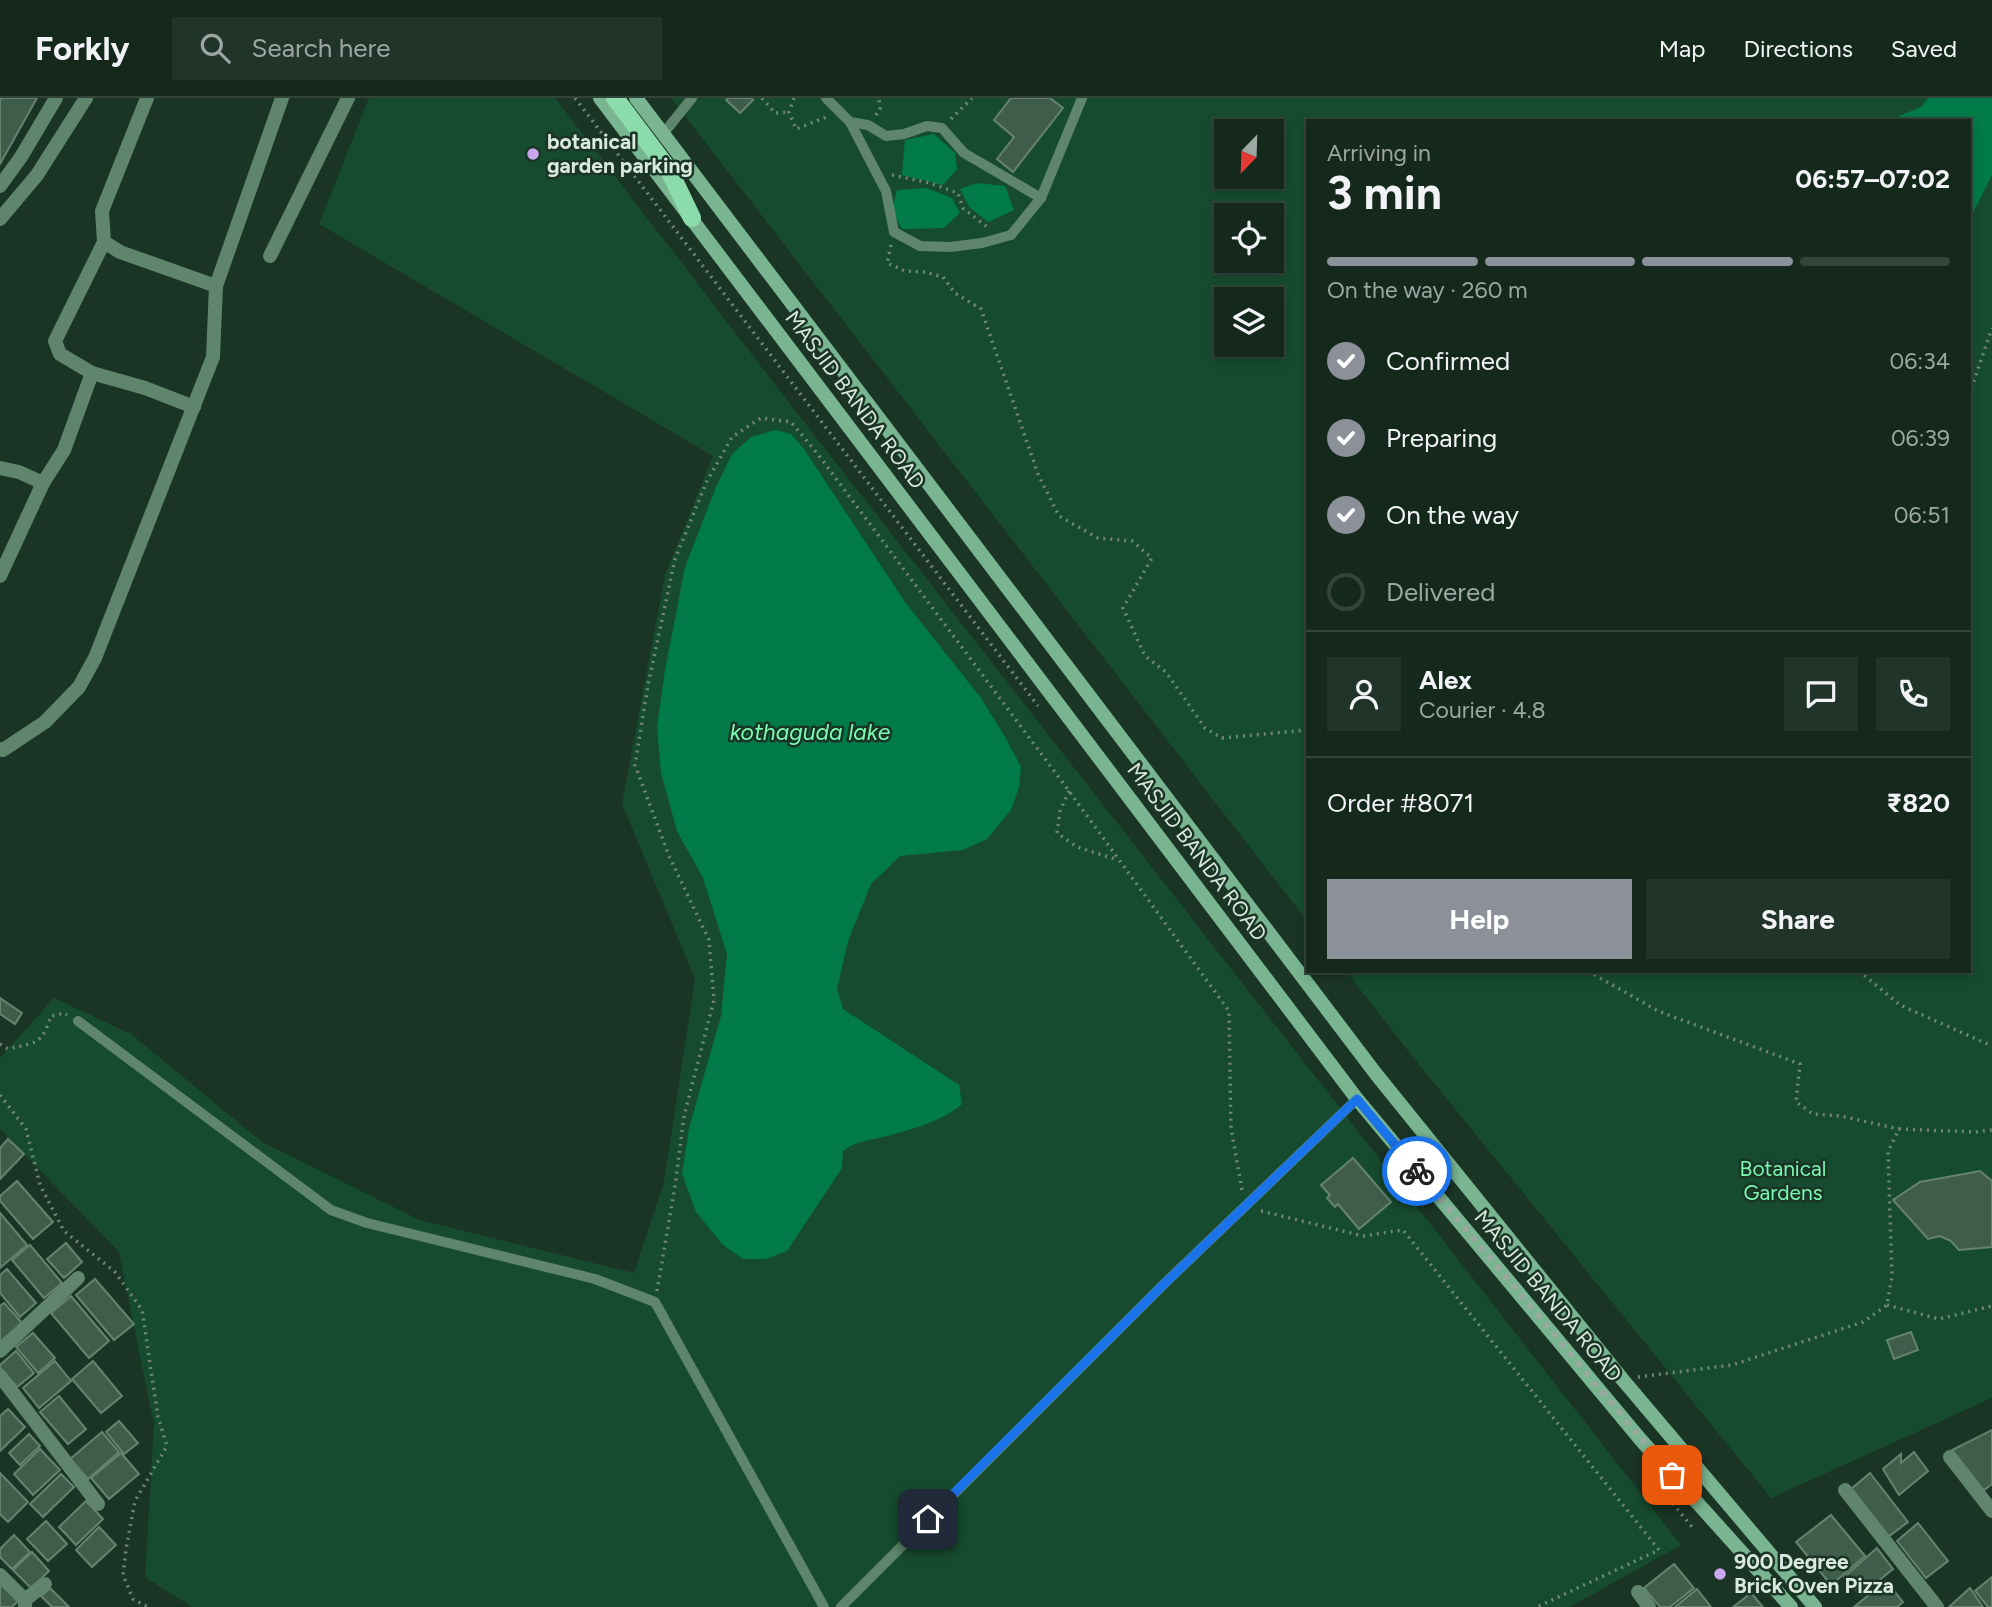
<!DOCTYPE html>
<html lang="en">
<head>
<meta charset="utf-8">
<style>
  :root { --surface:#14281c; --page:#213429; --text:#f1f3f6; --muted:#9da6a3; --line:#33443b; --accent:#8c9099 }
  body { margin:0; font-family:Figtree,sans-serif; background:var(--page); color:var(--text); height:100vh; display:flex; flex-direction:column; font-size:26px; white-space:nowrap }
  * { box-sizing:border-box; margin:0 }
  p { font-size:23px; color:var(--muted) }
  .icon { flex:none; width:38px; height:38px; fill:none; stroke:currentColor; stroke-width:2; stroke-linecap:round; stroke-linejoin:round }
  .map { position:relative; flex:1; overflow:hidden }
  .drawer { position:absolute; left:1306px; top:21px; width:665px; height:854px; display:flex; flex-direction:column; background:var(--surface); border-radius:0px; box-shadow:0 4px 10px #0003,0 0 0 2px var(--line) }
  .drawer>* { flex:none }
  .needle { width:46px; rotate:203deg }
  .fabs { position:absolute; left:1214px; top:21px; display:grid; gap:14px }
  .fabs a { display:grid; place-items:center; width:70px; height:70px; border-radius:0px; background:var(--surface); box-shadow:0 4px 10px #0003,0 0 0 2px var(--line); font-size:35px }
  .pin { position:absolute; display:grid; place-items:center; width:60px; height:60px; color:#fff; margin:-30px; border-radius:14px; box-shadow:0 4px 10px #0006 }
  .courier { position:absolute; display:grid; place-items:center; width:70px; height:70px; margin:-35px; border:5px solid #1a73e8; border-radius:50%; background:#fff; color:#222; box-shadow:0 2px 9px #0007 }
  .overview em { font-style:normal; font-weight:700 }
  .overview div { display:flex; flex-direction:column-reverse }
  .overview { display:flex; align-items:center; justify-content:space-between; height:119px; padding:0 21px }
  h1 { font-size:46px; font-weight:700; line-height:52px }
  .bar { display:grid; grid-template-columns:repeat(4,1fr); gap:10px 7px; align-content:center; height:84px; padding:0 21px }
  .bar i { height:9px; border-radius:5px; background:var(--line) }
  .bar .current { background:var(--accent) }
  .bar p { grid-column:span 4 }
  .line { display:flex; align-items:center; gap:18px; padding:0 21px; border-top:2px solid var(--line) }
  .line div { flex:1 }
  .round { display:grid; place-items:center; flex:none; width:74px; height:74px; border-radius:0px; background:var(--page) }
  ol { padding:0 21px; list-style:none }
  li { display:flex; align-items:center; gap:21px; height:77px }
  li p { margin-inline-start:auto }
  li .icon { padding:7px; border-radius:50%; background:var(--accent); color:#fff; stroke-width:4 }
  li:last-child { color:var(--muted) }
  li i { width:38px; height:38px; border:4px solid var(--line); border-radius:50% }
  .action { display:flex; gap:14px; margin-top:auto; padding:14px 21px }
  .action a { flex:1; height:80px; border-radius:0px; background:var(--accent); color:#fff; font-size:28px; font-weight:700; line-height:80px; text-align:center }
  .action a+a { background:var(--page); color:var(--text) }
  header { display:flex; align-items:center; gap:42px; box-sizing:border-box; height:98px; padding:0 35px; background:var(--surface); border-bottom:2px solid var(--line) }
  header strong { font-size:33px }
  nav { display:flex; gap:38px; margin-inline-start:auto; font-size:24px }
  .search { width:490px; height:63px; background:var(--page); display:flex; align-items:center; gap:18px; box-sizing:border-box; padding:0 24px; border-radius:0px; color:var(--muted); font-size:26px }
  .map>svg:first-child { display:block }
  .green { fill:#174b2f; fill-rule:evenodd }
  .water { fill:#007a48 }
  .building { fill:#405d4b; stroke:#668370; stroke-width:2 }
  .lines { fill:none; stroke-linecap:round; stroke-linejoin:round }
  .path { stroke:#718779; stroke-width:3.5; stroke-dasharray:2 5; stroke-linecap:butt }
  .lane { stroke:#5f856d; stroke-width:10 }
  .street { stroke:#5f856d; stroke-width:14 }
  .secondary { stroke:#79b590; stroke-width:14 }
  .primary { stroke:#8bdbab; stroke-width:18 }
  .done { stroke:#96aa9d; stroke-width:7; stroke-dasharray:0 12.6 }
  .route { stroke:#1a73e8; stroke-width:9 }
  .poi-dot { fill:#c9a5ee; stroke:#1a3525; stroke-width:2.5 }
  .labels { text-anchor:middle; stroke-width:5; stroke-linejoin:round; paint-order:stroke }
  .poi-label { font-size:21px; font-weight:bold; fill:#d9e9de; stroke:#1a3525; text-anchor:start }
  .street-label { font-size:21px; fill:#d9e9de; stroke:#1a3525 }
  .park-label { font-size:21px; fill:#79f9b1; stroke:#1a3525 }
  .water-label { font-size:23px; font-style:italic; fill:#7cfcb3; stroke:#1a3525 }
</style>
</head>
<body>
<header>
<strong>Forkly</strong>
<div class="search"><svg class="icon" aria-label="search" viewBox="0 0 24 24"><circle cx="10" cy="10" r="6"/><path d="M15 15l6 6"/></svg>Search here</div>
<nav><a>Map</a><a>Directions</a><a>Saved</a></nav>
</header>
<div class="map">
<svg width="1992" height="1509" viewBox="0 0 1992 1509">
  <rect width="100%" height="100%" fill="#1a3525"/>
  <g class="green">
    <polygon points="369,0 555,0 780,293 1681,1447 1570,1509 192,1509 145,1479 154,1326 119,1154 0,1031 0,960 54,900 131,936 262,1044 420,1122 634,1175 664,1084 695,881 622,706 665,477 713,358 319,126"/>
    <path d="M671 0H1992V1300L1771 1400 1412 958 1346 873H1969V23H1307V823ZM1227 33H1272V79H1227ZM1227 117H1272V163H1227ZM1227 201H1272V247H1227Z"/>
  </g>
  <g class="water">
    <polygon points="1928,0 1992,0 1992,77 1969,123 1969,23 1887,23 1921,9"/>
    <polygon points="934,36 955,55 957,71 943,87 902,77 905,42"/>
    <polygon points="977,85 1005,88 1014,112 988,124 969,109 960,91"/>
    <polygon points="926,90 952,100 960,115 944,130 902,131 892,112 897,92"/>
    <path d="M775 332 791 336 804 351 905 504 981 600 1004 637 1021 669 1019 689 1011 712 987 741 963 752 900 758 871 786 848 843 837 891 843 911 959 987 962 1006C944 1023 904 1034 879 1040 865 1043 855 1044 843 1053L842 1070 787 1153 766 1161H743L723 1147 696 1114 682 1076 689 1030 721 918 727 856 703 780 677 733 661 675 657 629 665 572 685 469 716 389 732 356 751 339Z"/>
  </g>
  <g class="building">
    <polygon points="0,0 37,0 0,66"/>
    <polygon points="728,0 751,0 753,2 740,15 726,2"/>
    <polygon points="1011,0 1050,0 1063,10 1013,74 997,61 1014,39 994,22"/>
    <polygon points="0,900 22,915 15,926 0,916"/>
    <polygon points="8,1041 24,1056 0,1081 0,1050"/>
    <polygon points="1353,1060 1391,1104 1359,1131 1338,1106 1335,1109 1327,1100 1330,1097 1321,1087"/>
    <polygon points="1980,1073 1992,1083 1992,1149 1959,1152 1951,1143 1940,1138 1928,1141 1893,1102 1920,1084"/>
    <polygon points="17,1083 53,1124 33,1141 0,1103 0,1098"/>
    <polygon points="0,1115 27,1147 0,1170"/>
    <polygon points="66,1145 82,1164 64,1180 47,1161"/>
    <polygon points="30,1147 62,1185 44,1200 12,1162"/>
    <polygon points="7,1171 36,1205 20,1219 0,1195 0,1177"/>
    <polygon points="95,1181 134,1226 114,1242 76,1197"/>
    <polygon points="71,1198 109,1243 89,1260 51,1215"/>
    <polygon points="4,1205 22,1225 0,1244 0,1208"/>
    <polygon points="1911,1234 1918,1252 1894,1261 1887,1242"/>
    <polygon points="33,1235 55,1260 38,1275 16,1249"/>
    <polygon points="16,1253 34,1275 17,1289 0,1270 0,1267"/>
    <polygon points="55,1263 71,1283 39,1310 23,1290"/>
    <polygon points="93,1263 122,1298 101,1315 72,1281"/>
    <polygon points="59,1298 86,1331 68,1346 40,1314"/>
    <polygon points="8,1311 25,1329 0,1353 0,1318"/>
    <polygon points="119,1323 138,1345 124,1356 106,1334"/>
    <polygon points="1992,1332 1992,1386 1983,1393 1952,1352"/>
    <polygon points="102,1334 119,1354 88,1381 70,1361"/>
    <polygon points="29,1336 40,1348 20,1367 9,1355"/>
    <polygon points="40,1351 60,1372 33,1397 14,1376"/>
    <polygon points="1914,1354 1928,1373 1899,1397 1883,1371 1901,1356 1901,1365"/>
    <polygon points="121,1355 139,1376 109,1401 91,1380"/>
    <polygon points="0,1375 28,1404 8,1424 0,1416"/>
    <polygon points="1870,1375 1908,1424 1888,1439 1850,1392"/>
    <polygon points="61,1376 74,1389 43,1419 30,1406"/>
    <polygon points="86,1403 103,1421 76,1447 59,1429"/>
    <polygon points="1831,1417 1865,1458 1831,1487 1796,1444"/>
    <polygon points="46,1423 67,1446 48,1463 27,1441"/>
    <polygon points="1918,1425 1948,1463 1926,1480 1897,1443"/>
    <polygon points="99,1429 116,1447 92,1469 76,1452"/>
    <polygon points="14,1437 30,1454 12,1471 0,1459 0,1451"/>
    <polygon points="1877,1450 1893,1471 1861,1497 1844,1479"/>
    <polygon points="32,1454 49,1473 31,1490 13,1472"/>
    <polygon points="1674,1466 1694,1490 1670,1509 1660,1509 1644,1490"/>
    <polygon points="1992,1479 1992,1509 1988,1509 1975,1493"/>
    <polygon points="0,1482 20,1501 12,1509 0,1509"/>
    <polygon points="1886,1483 1903,1504 1897,1509 1854,1509"/>
    <polygon points="50,1490 69,1509 52,1509 41,1498"/>
    <polygon points="1970,1490 1983,1509 1949,1509"/>
    <polygon points="1697,1491 1711,1509 1675,1509"/>
    <polygon points="1751,1495 1763,1509 1733,1509"/>
  </g>
  <g class="lines">
    <g class="path">
      <polyline points="575,0 1038,608"/>
      <polyline points="762,0 775,15 789,14"/>
      <polyline points="794,0 789,14 796,31 829,18"/>
      <polyline points="876,17 880,11 879,0"/>
      <polyline points="951,21 972,0"/>
      <polyline points="892,77 930,85 958,95 963,110 987,129"/>
      <polyline points="891,147 887,165 905,173 925,174 943,179 955,195 981,211 1038,376 1059,418 1098,440 1132,443 1152,460 1123,510 1145,558 1166,574 1205,630 1222,640 1307,632"/>
      <polyline points="1969,297 1992,230"/>
      <polyline points="1069,693 1060,713 1057,735 1077,749 1115,761"/>
      <polyline points="1588,873 1658,913 1800,966 1796,1004 1813,1016 1841,1018 1899,1031"/>
      <polyline points="1859,873 1900,907 1992,948"/>
      <path d="M0 946 8 951C36 944 41 948 51 918L64 915 67 917"/>
      <polyline points="0,997 26,1031 40,1087 64,1133 115,1174 142,1212 158,1319 167,1348 135,1403 126,1451 123,1477 133,1501 148,1509"/>
      <polyline points="1261,1113 1363,1138 1403,1132 1659,1452 1537,1509"/>
      <polyline points="657,1193 675,1088 684,1018 714,902 709,842 669,758 635,667 648,587 675,461 707,383 732,339 761,320 791,324 817,355 1069,693 1229,913 1231,1030 1242,1092"/>
      <polyline points="1887,1207 1939,1221 1992,1208"/>
      <polyline points="1638,1279 1732,1267 1863,1224 1887,1207 1892,1178 1888,1054 1899,1031 1975,1034 1992,1032"/>
      <polyline points="1646,1373 1693,1430"/>
    </g>
    <g class="lane">
      <polyline points="826,0 850,24 876,74 886,93 894,134 920,148 950,149 982,145 1011,137 1041,100 1082,0"/>
      <polyline points="850,24 868,27 886,38 904,36 927,28 942,30 964,55 1041,100"/>
      <polyline points="663,36 692,0"/>
      <polyline points="78,923 331,1112 367,1125 595,1181 655,1204 824,1509"/>
      <polyline points="841,1509 1165,1185 1357,1001"/>
    </g>
    <g class="street">
      <polyline points="147,0 102,113 104,144 55,243 60,256 92,275 145,290 194,309"/>
      <polyline points="0,88 21,59 56,0"/>
      <polyline points="0,121 37,77 86,0"/>
      <polyline points="104,144 120,154 216,188"/>
      <polyline points="270,158 348,0"/>
      <polyline points="0,370 19,374 43,385 64,352 92,275"/>
      <polyline points="0,478 43,385"/>
      <polyline points="0,651 3,652 45,624 79,589 95,560 213,259 216,188 282,0"/>
      <polyline points="0,1253 78,1180"/>
      <polyline points="0,1278 98,1406"/>
      <polyline points="1950,1359 1992,1413"/>
      <polyline points="1845,1392 1937,1509"/>
      <polyline points="0,1477 25,1502 25,1509"/>
      <polyline points="1638,1494 1649,1509"/>
      <polyline points="25,1502 45,1486"/>
    </g>
    <g class="secondary">
      <polyline points="600,0 1357,1001 1640,1341 1791,1509"/>
      <polyline points="636,0 1376,976 1623,1282 1815,1509"/>
    </g>
    <polyline class="primary" points="615,0 669,72 692,120"/>
  </g>
  <g class="lines">
    <polyline class="done" points="1417,1073 1672,1377"/>
    <polyline class="route" points="928,1421 1165,1185 1357,1001 1417,1073"/>
  </g>
  <g class="poi-dot">
    <circle cx="533" cy="56" r="7"/>
    <circle cx="1720" cy="1476" r="7"/>
  </g>
  <g class="labels">
    <g class="poi-label">
      <text x="547" y="51">botanical<tspan x="547" dy="24">garden parking</tspan></text>
      <text x="1734" y="1471">900 Degree<tspan x="1734" dy="24">Brick Oven Pizza</tspan></text>
    </g>
    <g class="street-label">
      <text transform="translate(855 302) rotate(53)" y="7">MASJID BANDA ROAD</text>
      <text transform="translate(1197 754) rotate(53)" y="7">MASJID BANDA ROAD</text>
      <text transform="translate(1548 1198) rotate(50)" y="7">MASJID BANDA ROAD</text>
    </g>
    <g class="park-label">
      <text x="1783" y="1078">Botanical<tspan x="1783" dy="24">Gardens</tspan></text>
    </g>
    <g class="water-label">
      <text x="810" y="642">kothaguda lake</text>
    </g>
  </g>
</svg>
<div class="fabs">
<a><svg class="needle" viewBox="-14 -14 28 28"><path d="M0-13l5 13h-10z" fill="#e53935"/><path d="M0 13l5-13h-10z" fill="#9da6a3"/></svg></a>
<a><svg class="icon" aria-label="locate" viewBox="0 0 24 24"><circle cx="12" cy="12" r="6"/><path d="M12 2v4M12 18v4M2 12h4M18 12h4"/></svg></a>
<a><svg class="icon" aria-label="layers" viewBox="0 0 24 24"><path d="M12 4l9 5-9 5-9-5zM3 14l9 5 9-5"/></svg></a>
</div>
<div class="pin" style="left:1672px;top:1377px;background:#ea580c"><svg class="icon" aria-label="bag" viewBox="0 0 24 24"><path d="M5 8h14l-1 12H6zM9 8a3 3 0 0 1 6 0"/></svg></div>
<div class="pin" style="left:928px;top:1421px;background:#1f2937"><svg class="icon" aria-label="home" viewBox="0 0 24 24"><path d="M3 11l9-7 9 7M6 9v11h12V9"/></svg></div>
<div class="courier" style="left:1417px;top:1073px"><svg class="icon" aria-label="bike" viewBox="0 0 24 24"><circle cx="6" cy="16" r="4"/><circle cx="18" cy="16" r="4"/><path d="M6 16l4-8h5l3 8M10 8l3 8H6M13 5h3"/></svg></div>
<section class="drawer">
<div class="overview"><div><h1>3 min</h1><p>Arriving in</p></div><em>06:57–07:02</em></div>
<div class="bar"><i class="current"></i><i class="current"></i><i class="current"></i><i></i><p>On the way · 260 m</p></div>
<ol>
<li><svg class="icon" aria-label="check" viewBox="0 0 24 24"><path d="M5 12l5 5 9-10"/></svg>Confirmed<p>06:34</p></li>
<li><svg class="icon" aria-label="check" viewBox="0 0 24 24"><path d="M5 12l5 5 9-10"/></svg>Preparing<p>06:39</p></li>
<li><svg class="icon" aria-label="check" viewBox="0 0 24 24"><path d="M5 12l5 5 9-10"/></svg>On the way<p>06:51</p></li>
<li><i></i>Delivered</li>
</ol>
<div class="line" style="height:126px"><a class="round"><svg class="icon" aria-label="person" viewBox="0 0 24 24"><circle cx="12" cy="8" r="4"/><path d="M4 21q1-7 8-7t8 7"/></svg></a><div><b>Alex</b><p>Courier · 4.8</p></div><a class="round"><svg class="icon" aria-label="chat" viewBox="0 0 24 24"><path d="M4 5h16v11H9l-5 4z"/></svg></a><a class="round"><svg class="icon" aria-label="phone" viewBox="0 0 24 24"><path d="M5 4h4l2 5-3 2q2 4 5 5l2-3 5 2v4C11 20 4 13 5 4z"/></svg></a></div>
<div class="line" style="height:91px"><div>Order #8071</div><b>₹820</b></div>
<div class="action"><a>Help</a><a>Share</a></div>
</section>
</div>
</body>
</html>
